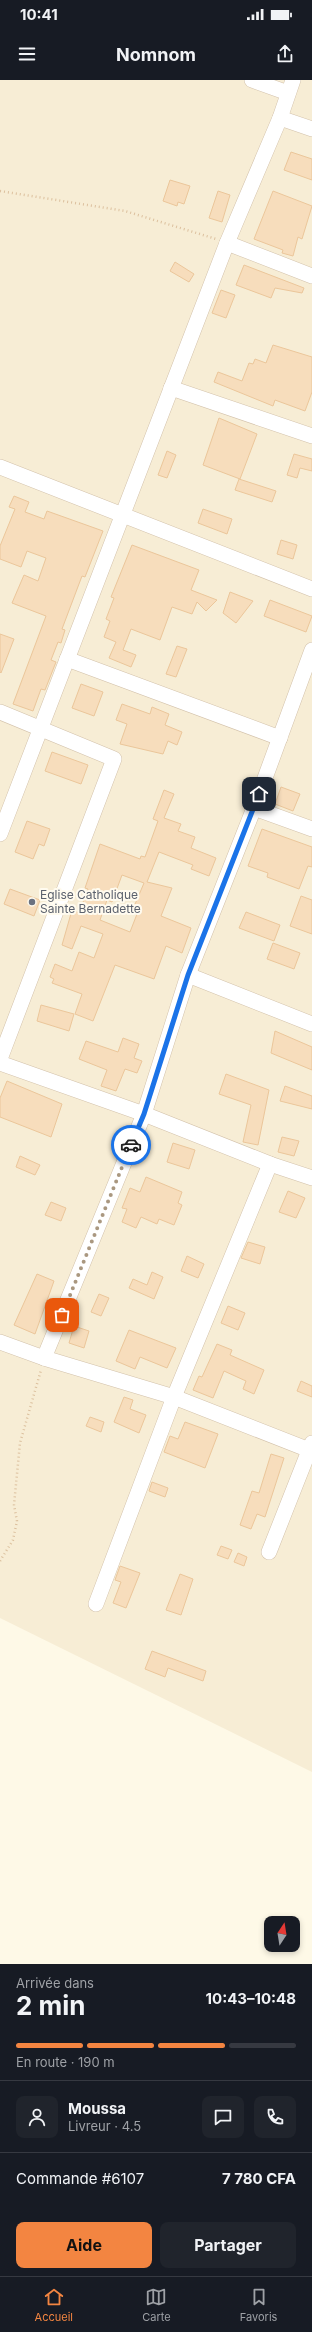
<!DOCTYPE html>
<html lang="fr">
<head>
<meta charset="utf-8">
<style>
  :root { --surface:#171b24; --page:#20242c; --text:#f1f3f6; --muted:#9ea1a6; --line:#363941; --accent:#f38541 }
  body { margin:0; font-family:Inter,sans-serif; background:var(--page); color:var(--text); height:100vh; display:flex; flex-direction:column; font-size:15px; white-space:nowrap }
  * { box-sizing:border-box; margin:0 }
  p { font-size:13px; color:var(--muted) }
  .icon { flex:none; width:22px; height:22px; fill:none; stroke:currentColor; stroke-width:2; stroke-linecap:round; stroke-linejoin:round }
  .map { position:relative; height:1884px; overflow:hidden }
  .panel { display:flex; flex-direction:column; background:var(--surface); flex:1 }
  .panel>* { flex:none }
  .needle { width:26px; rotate:12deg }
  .buttons { position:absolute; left:264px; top:1836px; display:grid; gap:8px }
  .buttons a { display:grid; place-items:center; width:36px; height:36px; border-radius:8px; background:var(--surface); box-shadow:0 2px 6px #0003; font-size:20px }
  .pin { position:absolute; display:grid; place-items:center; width:34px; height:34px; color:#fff; margin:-17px; border-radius:8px; box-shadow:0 2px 6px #0006 }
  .courier { position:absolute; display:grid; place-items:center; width:40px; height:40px; margin:-20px; border:3px solid #1a73e8; border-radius:50%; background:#fff; color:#222; box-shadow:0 1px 5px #0007 }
  .head em { font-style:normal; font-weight:700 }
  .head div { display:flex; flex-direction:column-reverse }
  .head { display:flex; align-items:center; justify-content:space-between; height:68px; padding:0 16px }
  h1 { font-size:26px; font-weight:700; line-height:30px }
  .bar { display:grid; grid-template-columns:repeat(4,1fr); gap:6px 4px; align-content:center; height:48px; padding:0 16px }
  .bar i { height:5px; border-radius:3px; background:var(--line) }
  .bar .on { background:var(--accent) }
  .bar p { grid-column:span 4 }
  .line { display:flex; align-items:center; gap:10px; padding:0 16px; border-top:1px solid var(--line) }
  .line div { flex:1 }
  .round { display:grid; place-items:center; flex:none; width:42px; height:42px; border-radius:8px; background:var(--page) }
  .button { display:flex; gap:8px; margin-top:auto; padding:8px 16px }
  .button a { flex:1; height:46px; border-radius:8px; background:var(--accent); color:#111; font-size:16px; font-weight:700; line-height:46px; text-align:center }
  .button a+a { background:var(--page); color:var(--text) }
  .status { display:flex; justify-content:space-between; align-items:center; height:28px; padding:0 20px; background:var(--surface); direction:ltr }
  .status svg { height:11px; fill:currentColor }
  header { display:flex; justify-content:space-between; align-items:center; height:52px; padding:0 16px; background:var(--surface); font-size:18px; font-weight:700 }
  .menu { display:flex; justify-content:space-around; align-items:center; height:56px; border-top:1px solid var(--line); background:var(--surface); font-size:11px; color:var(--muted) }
  .menu a { display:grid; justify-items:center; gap:2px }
  .menu .on { color:var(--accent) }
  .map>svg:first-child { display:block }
  .residential { fill:#f7edd5 }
  .building { fill:#f7ddbc; stroke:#ebc69a; fill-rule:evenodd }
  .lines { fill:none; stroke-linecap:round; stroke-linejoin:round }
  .minor-casing { stroke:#d3c2ab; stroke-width:16 }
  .path { stroke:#dcc09e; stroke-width:2.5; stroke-dasharray:1 3; stroke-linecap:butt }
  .minor { stroke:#fff; stroke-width:15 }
  .done { stroke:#aa9880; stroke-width:4; stroke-dasharray:0 7.2 }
  .route { stroke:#1a73e8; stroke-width:5 }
  .worship-dot { fill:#6b7280; stroke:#fffbef; stroke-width:1.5 }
  .labels { text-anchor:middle; stroke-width:4; stroke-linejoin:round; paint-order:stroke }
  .worship-label { font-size:12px; fill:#5b616d; stroke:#fffbef; text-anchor:start }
</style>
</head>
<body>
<div class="status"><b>10:41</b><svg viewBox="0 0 49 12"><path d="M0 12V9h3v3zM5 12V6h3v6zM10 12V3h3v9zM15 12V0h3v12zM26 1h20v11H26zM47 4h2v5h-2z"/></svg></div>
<header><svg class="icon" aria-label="menu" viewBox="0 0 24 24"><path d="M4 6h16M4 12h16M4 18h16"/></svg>Nomnom<svg class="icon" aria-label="share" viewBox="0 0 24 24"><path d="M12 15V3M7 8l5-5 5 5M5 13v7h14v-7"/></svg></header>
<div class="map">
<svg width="312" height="1884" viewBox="0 0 312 1884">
  <rect width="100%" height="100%" fill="#fef9e7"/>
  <polygon class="residential" points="0,0 312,0 312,1692 0,1538"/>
  <g class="building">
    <polygon points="291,72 312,79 312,100 284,90"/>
    <polygon points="170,100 190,106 184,124 178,122 177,126 163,121"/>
    <polygon points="218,111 230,115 222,142 209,138"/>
    <polygon points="273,111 312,126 302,159 298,157 293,176 282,173 283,170 254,159"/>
    <polygon points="175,182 194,194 189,202 170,191"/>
    <polygon points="244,185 304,208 302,213 275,208 271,218 236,205"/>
    <polygon points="221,210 235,215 226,238 212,233"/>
    <polygon points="273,265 312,277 312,312 305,331 275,320 273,326 214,302 218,292 242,301 249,283 253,284 255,279 266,283"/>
    <polygon points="219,338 257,354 240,399 203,385"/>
    <polygon points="167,371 176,375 167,398 158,395"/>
    <polygon points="294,374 312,379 312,391 300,388 297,398 287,395"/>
    <polygon points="239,399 276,411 272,422 235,410"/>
    <polygon points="14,416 29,422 25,432 44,439 47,431 103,451 85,497 82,496 62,549 65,550 61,563 58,562 51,580 56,582 45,610 41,609 33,631 13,624 46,536 12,523 24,495 38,501 46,478 27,471 21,487 0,479 0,466 15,429 9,427"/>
    <polygon points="203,429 232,439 227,454 198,443"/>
    <polygon points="281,460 297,465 293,479 277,474"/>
    <polygon points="132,465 199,490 191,510 217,520 206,531 197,522 192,534 172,527 160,560 131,549 123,570 136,575 131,587 109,578 116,562 104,557 110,541 106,539 114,518 111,517"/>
    <polygon points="230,512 253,521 236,543 223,533"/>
    <polygon points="270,520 312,536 306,552 264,536"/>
    <polygon points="0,554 14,559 1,593 0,592"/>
    <polygon points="177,566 187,569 176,597 166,594"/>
    <polygon points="81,604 103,612 94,636 72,628"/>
    <polygon points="122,624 150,634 152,627 169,634 165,645 182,652 177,665 168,661 163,674 120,664 127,644 116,640"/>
    <polygon points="52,672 88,685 81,704 45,691"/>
    <polygon points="281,707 300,714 293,731 275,724"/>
    <path d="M164 710 174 714 164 738 181 744 178 751 195 757 191 768 216 778 209 796 191 789 193 785 159 772 147 802 172 808 161 836 191 848 182 873 166 866 154 899 115 885 93 941 75 934 82 914 52 903 54 899 50 897 55 884 72 891 79 872 94 878 103 854 81 846 72 869 62 865 72 830 79 833 88 809 85 808 100 764 140 779 141 776 145 777 158 741 153 739ZM122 795 144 803 133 829 137 834 130 852 100 840 107 820 112 822Z"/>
    <polygon points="27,741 50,749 44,766 39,764 33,779 15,772"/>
    <polygon points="262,749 312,767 312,787 308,786 299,809 267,797 268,793 248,786"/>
    <polygon points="10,809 40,820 34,836 4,824"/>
    <polygon points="301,816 312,820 312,854 290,846"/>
    <polygon points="246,832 280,845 274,861 239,848"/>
    <polygon points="273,863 300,873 294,889 267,879"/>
    <polygon points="41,925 74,934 69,951 37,941"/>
    <polygon points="275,951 312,967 312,990 271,973"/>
    <polygon points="123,958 139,964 134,978 142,981 137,993 125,989 116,1011 101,1006 107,990 79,979 86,961 118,972"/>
    <polygon points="226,994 269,1010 258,1065 243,1062 251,1025 219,1014"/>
    <polygon points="7,1001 62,1024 51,1057 0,1037 0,1018"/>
    <polygon points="285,1006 312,1016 312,1029 280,1021"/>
    <polygon points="282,1057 299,1061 294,1076 278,1072"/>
    <polygon points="173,1063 195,1070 189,1089 167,1082"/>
    <polygon points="20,1076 40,1085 35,1095 16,1087"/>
    <polygon points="146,1097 182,1112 178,1123 182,1125 174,1145 159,1139 157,1144 141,1137 136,1148 122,1142 127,1129 122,1128 130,1108 140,1112"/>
    <polygon points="288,1111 305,1118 296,1138 279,1132"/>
    <polygon points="51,1122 66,1128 61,1141 45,1135"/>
    <polygon points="248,1162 265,1167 260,1184 241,1178"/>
    <polygon points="187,1176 204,1184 198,1198 181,1191"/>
    <polygon points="152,1192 163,1197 154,1219 129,1208 133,1199 147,1205"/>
    <polygon points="37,1194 54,1201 35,1254 14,1245"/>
    <polygon points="99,1214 109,1218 101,1236 91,1232"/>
    <polygon points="228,1226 245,1233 238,1250 221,1243"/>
    <polygon points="74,1246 89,1251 84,1268 69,1263"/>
    <polygon points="129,1250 176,1268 167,1288 140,1277 135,1289 116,1281"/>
    <polygon points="217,1264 232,1270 230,1275 264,1290 254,1314 243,1309 246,1301 224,1291 213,1318 193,1310 199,1296 202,1297"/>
    <polygon points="301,1301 312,1306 312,1317 297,1311"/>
    <polygon points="124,1317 133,1320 130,1329 146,1335 139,1353 114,1342"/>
    <polygon points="90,1337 104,1342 101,1352 86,1346"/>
    <polygon points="185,1342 218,1354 205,1388 164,1372 170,1356 178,1359"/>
    <polygon points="271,1374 284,1378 265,1437 257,1434 251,1449 240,1445 252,1411 259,1413"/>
    <polygon points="152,1402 168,1408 165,1417 149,1411"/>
    <polygon points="221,1466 232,1470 228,1479 217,1475"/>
    <polygon points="238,1473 247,1477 244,1486 234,1482"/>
    <polygon points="120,1486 140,1493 126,1528 113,1523 121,1502 115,1500"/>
    <polygon points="180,1494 193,1499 181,1535 166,1530"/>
    <polygon points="152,1571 206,1591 203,1601 168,1588 165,1597 145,1589"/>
  </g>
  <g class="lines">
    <g class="minor-casing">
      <g id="minor">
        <polyline points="252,0 288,13"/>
        <polyline points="280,38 312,49"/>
        <polyline points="227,163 312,196"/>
        <polyline points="171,308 312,356"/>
        <polyline points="0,387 312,509"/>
        <polyline points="67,579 280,658"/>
        <polyline points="0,632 114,679 0,979"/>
        <polyline points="254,728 312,749"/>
        <polyline points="0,754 227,163 280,38 293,0"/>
        <polyline points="188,895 312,944"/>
        <polyline points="0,983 144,1034 270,1084 312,1098"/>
        <polyline points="0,1262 44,1278 174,1317 312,1371"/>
        <polyline points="44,1278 144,1034 188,895 254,728 312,570"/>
        <polyline points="269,1472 312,1363"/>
        <polyline points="96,1524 174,1317 270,1084"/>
      </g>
    </g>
    <g class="path">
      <polyline points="0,111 125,131 216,159"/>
      <polyline points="0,1481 13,1460 17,1441 14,1425 20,1363 41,1290"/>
    </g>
    <use href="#minor" class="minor"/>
  </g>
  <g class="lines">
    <polyline class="done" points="62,1235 131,1065"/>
    <polyline class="route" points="131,1065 144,1034 188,895 259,714"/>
  </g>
  <circle class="worship-dot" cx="32" cy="822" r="4"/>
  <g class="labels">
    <g class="worship-label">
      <text x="40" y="819">Eglise Catholique<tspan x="40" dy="14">Sainte Bernadette</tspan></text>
    </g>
  </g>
</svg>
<div class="buttons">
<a><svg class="needle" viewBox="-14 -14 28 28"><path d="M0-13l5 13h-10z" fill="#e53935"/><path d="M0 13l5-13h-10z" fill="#9ea1a6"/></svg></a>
</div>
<div class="pin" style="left:62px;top:1235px;background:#ea580c"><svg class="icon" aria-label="bag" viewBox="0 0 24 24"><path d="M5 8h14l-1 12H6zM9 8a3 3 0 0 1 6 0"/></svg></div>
<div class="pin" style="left:259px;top:714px;background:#1f2937"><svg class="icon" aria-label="home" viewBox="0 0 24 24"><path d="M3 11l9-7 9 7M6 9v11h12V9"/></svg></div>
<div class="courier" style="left:131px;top:1065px"><svg class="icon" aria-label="car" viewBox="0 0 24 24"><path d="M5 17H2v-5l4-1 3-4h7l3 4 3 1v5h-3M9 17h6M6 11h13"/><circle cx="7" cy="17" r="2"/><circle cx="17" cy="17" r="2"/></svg></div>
</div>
<section class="panel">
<div class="head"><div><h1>2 min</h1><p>Arrivée dans</p></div><em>10:43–10:48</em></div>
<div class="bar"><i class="on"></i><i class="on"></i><i class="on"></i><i></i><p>En route · 190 m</p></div>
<div class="line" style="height:72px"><a class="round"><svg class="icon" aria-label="person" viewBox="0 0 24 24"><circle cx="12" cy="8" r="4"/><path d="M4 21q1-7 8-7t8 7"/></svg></a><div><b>Moussa</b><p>Livreur · 4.5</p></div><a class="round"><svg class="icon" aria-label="chat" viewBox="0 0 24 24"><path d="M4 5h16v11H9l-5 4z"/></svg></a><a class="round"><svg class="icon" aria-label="phone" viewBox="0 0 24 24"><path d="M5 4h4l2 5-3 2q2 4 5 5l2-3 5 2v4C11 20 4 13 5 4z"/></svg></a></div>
<div class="line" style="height:52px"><div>Commande #6107</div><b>7 780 CFA</b></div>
<div class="button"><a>Aide</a><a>Partager</a></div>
</section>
<nav class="menu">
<a class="on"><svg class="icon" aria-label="home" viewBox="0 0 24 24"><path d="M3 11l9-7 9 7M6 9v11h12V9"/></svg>Accueil</a>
<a><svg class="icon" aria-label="map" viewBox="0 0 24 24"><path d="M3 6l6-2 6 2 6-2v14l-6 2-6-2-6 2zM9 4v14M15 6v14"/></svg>Carte</a>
<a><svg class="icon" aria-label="saved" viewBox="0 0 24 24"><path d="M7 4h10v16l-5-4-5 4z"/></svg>Favoris</a>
</nav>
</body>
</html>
